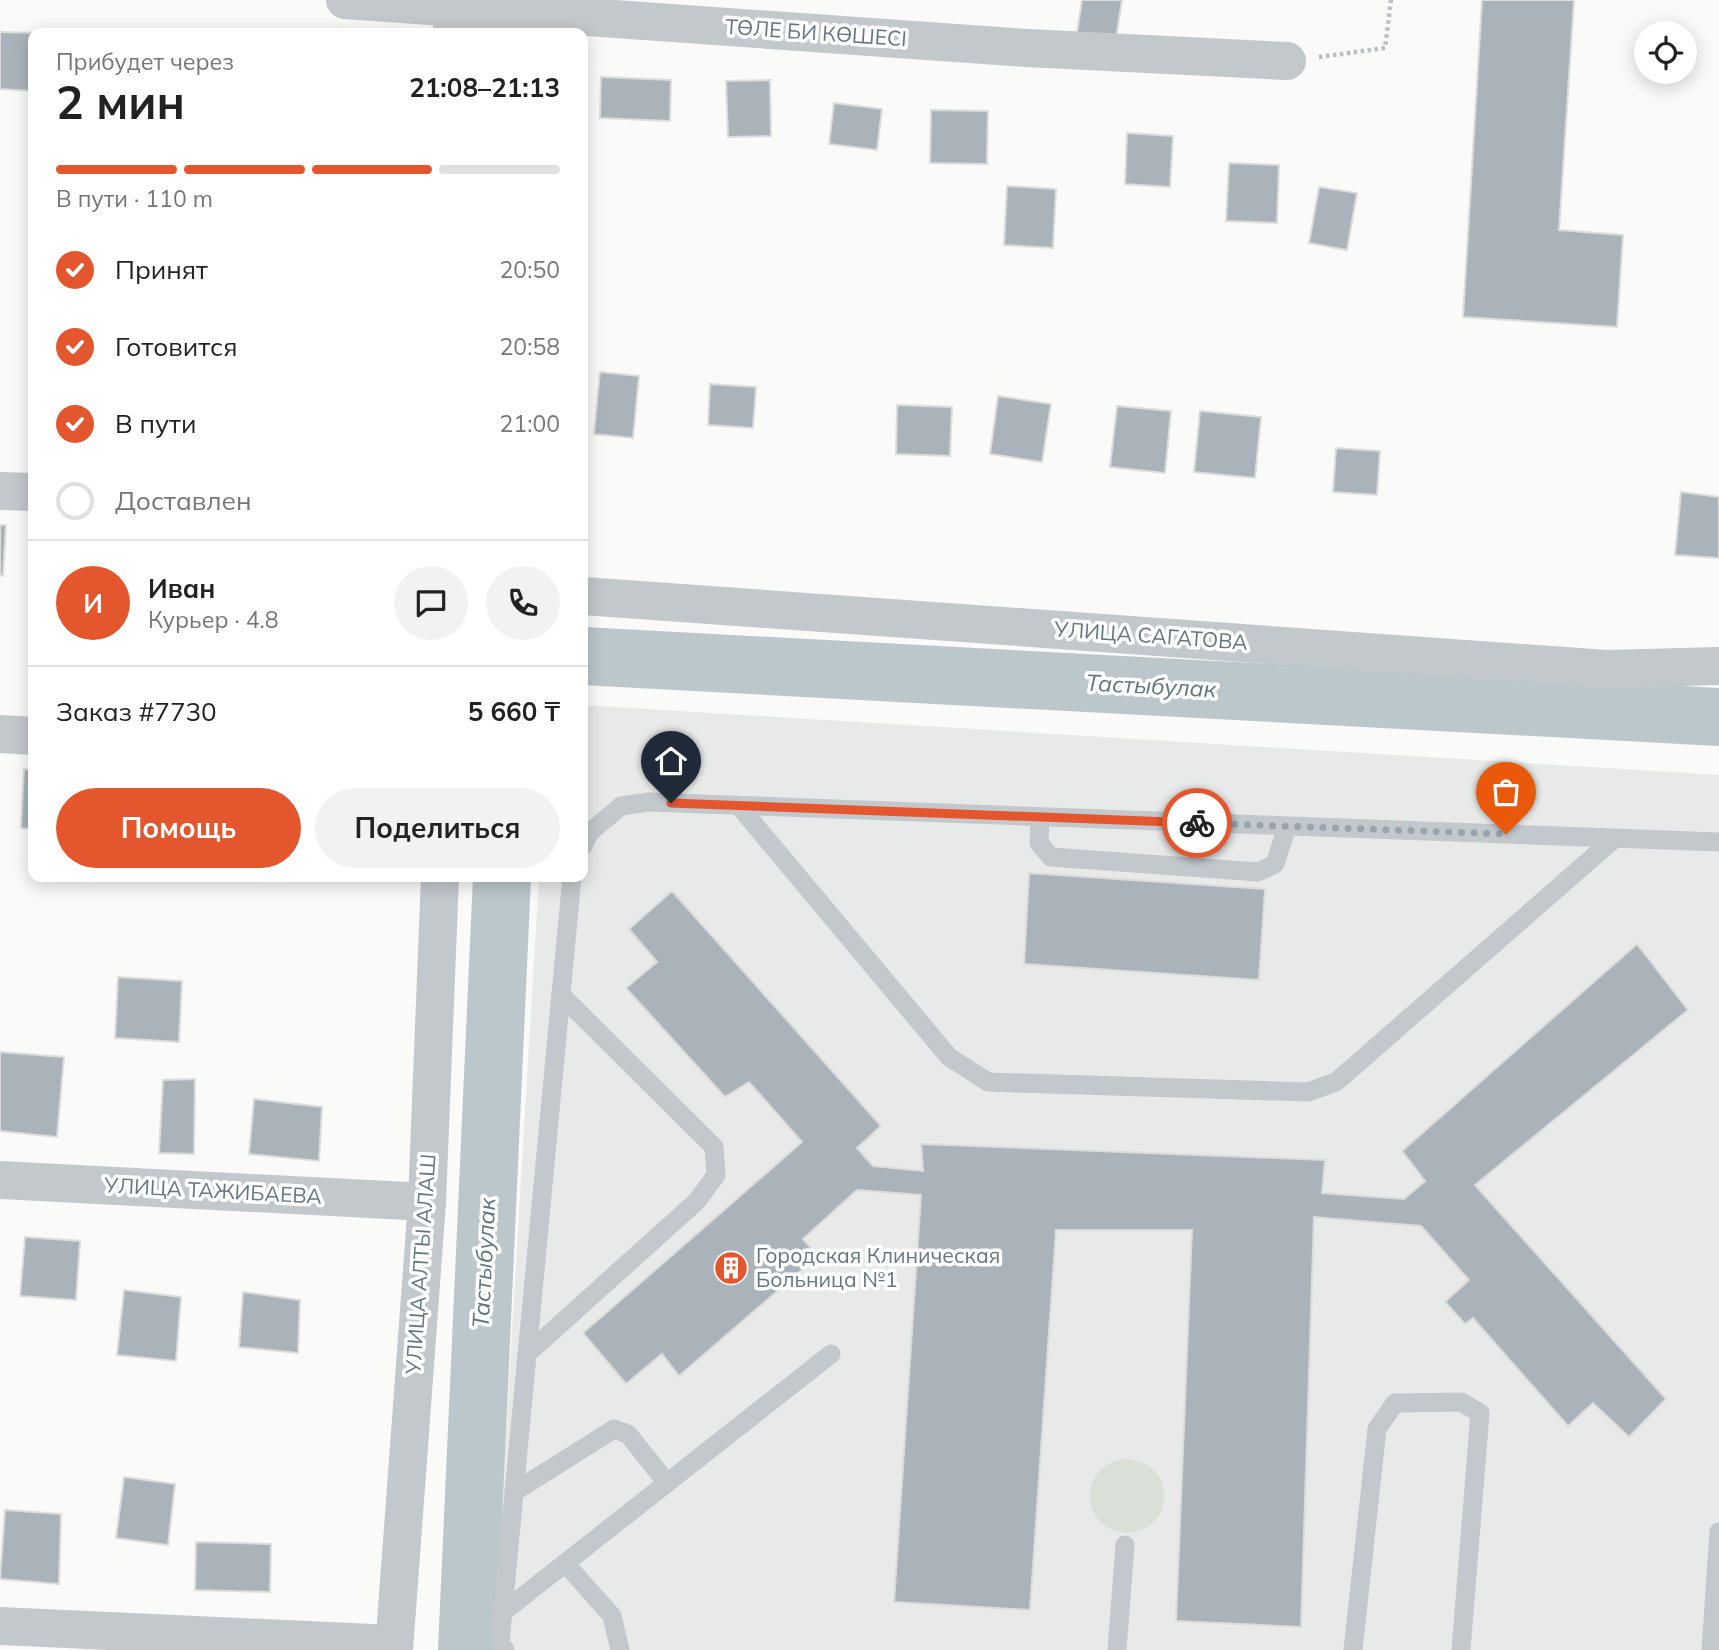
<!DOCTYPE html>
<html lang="ru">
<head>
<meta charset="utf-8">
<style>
  :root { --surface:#fff; --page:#f2f2f2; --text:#222; --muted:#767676; --line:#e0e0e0; --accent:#e4572e }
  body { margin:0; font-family:Mulish,sans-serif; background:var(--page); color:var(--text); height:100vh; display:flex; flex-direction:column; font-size:26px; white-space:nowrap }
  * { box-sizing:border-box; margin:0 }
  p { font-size:23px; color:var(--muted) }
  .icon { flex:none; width:38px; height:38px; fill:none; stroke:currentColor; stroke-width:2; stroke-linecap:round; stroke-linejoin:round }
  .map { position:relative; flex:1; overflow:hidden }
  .side { position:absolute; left:28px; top:28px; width:560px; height:854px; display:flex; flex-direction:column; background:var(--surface); border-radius:14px; box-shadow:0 4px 18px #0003 }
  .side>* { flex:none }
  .controls { position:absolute; left:1634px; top:21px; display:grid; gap:14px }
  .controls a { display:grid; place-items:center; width:63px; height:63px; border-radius:50%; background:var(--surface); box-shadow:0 4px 18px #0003; font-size:35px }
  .pin { position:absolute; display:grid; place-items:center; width:60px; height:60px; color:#fff; margin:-72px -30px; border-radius:50% 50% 50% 0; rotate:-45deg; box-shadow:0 0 7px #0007 }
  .pin .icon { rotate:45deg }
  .courier { position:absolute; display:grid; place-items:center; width:70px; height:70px; margin:-35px; border:5px solid #e4572e; border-radius:50%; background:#fff; color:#222; box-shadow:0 2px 9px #0007 }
  .summary em { font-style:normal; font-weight:700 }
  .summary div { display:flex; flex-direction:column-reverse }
  .summary { display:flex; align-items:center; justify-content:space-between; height:119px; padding:0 28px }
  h1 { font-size:46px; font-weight:700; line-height:52px }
  .bar { display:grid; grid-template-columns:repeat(4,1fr); gap:10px 7px; align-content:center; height:84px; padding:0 28px }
  .bar i { height:9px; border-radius:5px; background:var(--line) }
  .bar .current { background:var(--accent) }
  .bar p { grid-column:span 4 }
  .line { display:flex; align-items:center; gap:18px; padding:0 28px; border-top:2px solid var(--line) }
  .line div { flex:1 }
  .round { display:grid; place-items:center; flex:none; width:74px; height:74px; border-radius:37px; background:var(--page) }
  ol { padding:0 28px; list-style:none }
  li { display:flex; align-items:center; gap:21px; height:77px }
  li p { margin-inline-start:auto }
  li .icon { padding:7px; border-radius:50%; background:var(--accent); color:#fff; stroke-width:4 }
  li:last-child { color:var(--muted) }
  li i { width:38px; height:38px; border:4px solid var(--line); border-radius:50% }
  .primary-button { display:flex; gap:14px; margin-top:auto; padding:14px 28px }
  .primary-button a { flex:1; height:80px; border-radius:42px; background:var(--accent); color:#fff; font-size:28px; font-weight:700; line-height:80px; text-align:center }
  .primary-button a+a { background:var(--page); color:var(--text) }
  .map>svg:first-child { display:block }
  .built { fill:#e8e9e9 }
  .green { fill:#dadfd7 }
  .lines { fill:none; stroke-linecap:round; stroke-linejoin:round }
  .river { stroke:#bbc7cb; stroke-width:58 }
  .building { fill:#aab3b9; stroke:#dcdcda; stroke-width:2 }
  .path { stroke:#bbbfc2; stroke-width:4.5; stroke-dasharray:3.5 3.5; stroke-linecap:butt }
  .service { stroke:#c3c8cc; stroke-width:19 }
  .minor { stroke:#c3c8cc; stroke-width:38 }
  .tertiary { stroke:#c3c8cc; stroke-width:38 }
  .done { stroke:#99a4ac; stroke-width:7; stroke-dasharray:0 12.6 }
  .route { stroke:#e4572e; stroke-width:9 }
  .labels { text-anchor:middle; stroke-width:7; stroke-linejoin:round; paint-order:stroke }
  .street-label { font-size:21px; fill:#657683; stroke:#fff }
  .poi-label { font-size:21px; fill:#657683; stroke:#fff; text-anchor:start }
  .water-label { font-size:23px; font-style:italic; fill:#60757c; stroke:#fff }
</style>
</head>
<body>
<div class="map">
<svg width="1719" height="1650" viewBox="0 0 1719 1650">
  <rect width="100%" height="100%" fill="#fafaf8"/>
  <polygon class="built" points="583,705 1719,775 1719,1650 493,1650 539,877 583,877"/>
  <circle class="green" cx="1127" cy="1496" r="37"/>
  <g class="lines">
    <g class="river">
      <polyline points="583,656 1719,717"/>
      <polyline points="467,1650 502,877"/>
    </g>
  </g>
  <g class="building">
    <polygon points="1082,0 1122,0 1116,39 1077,33"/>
    <polygon points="1482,0 1574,0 1559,230 1623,235 1617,327 1463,317"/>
    <polygon points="0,32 38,33 33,33 33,91 0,89"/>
    <polygon points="601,77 671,80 670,121 600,118"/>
    <polygon points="770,80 771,136 728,137 726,81"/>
    <polygon points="834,103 882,109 877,150 829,144"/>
    <polygon points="931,110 988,111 987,164 930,163"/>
    <polygon points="1127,133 1173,136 1170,187 1125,184"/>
    <polygon points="1229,163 1279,165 1277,223 1226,221"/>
    <polygon points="1007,186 1056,189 1053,248 1004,245"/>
    <polygon points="1319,187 1357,193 1347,250 1309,243"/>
    <polygon points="600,372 639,376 633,438 594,434"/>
    <polygon points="710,384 756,387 753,428 708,425"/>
    <polygon points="998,396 1051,404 1042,462 990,454"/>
    <polygon points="897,405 952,407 950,456 896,454"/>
    <polygon points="1117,406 1171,411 1165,473 1110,467"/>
    <polygon points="1200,411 1261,417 1255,478 1194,472"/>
    <polygon points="1336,448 1380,451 1377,495 1333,492"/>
    <polygon points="1681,492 1719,497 1719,558 1675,555"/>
    <polygon points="0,525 6,525 3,576 0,575"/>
    <polygon points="24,769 33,770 33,829 21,828"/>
    <polygon points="1029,873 1265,889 1259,980 1024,964"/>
    <polygon points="672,891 881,1126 857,1148 873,1166 923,1171 921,1144 1325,1160 1322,1193 1404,1199 1425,1181 1402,1151 1637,944 1688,1010 1475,1185 1666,1399 1629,1437 1593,1403 1568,1426 1473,1318 1465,1324 1445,1302 1469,1280 1421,1226 1314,1217 1301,1627 1176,1621 1192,1230 1056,1230 1030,1610 894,1602 921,1195 857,1190 803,1239 818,1256 679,1376 662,1354 626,1384 583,1333 802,1142 749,1082 725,1097 626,988 657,962 629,929"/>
    <polygon points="118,977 182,981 179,1042 115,1038"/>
    <polygon points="0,1052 64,1057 57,1137 0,1131"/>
    <polygon points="195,1079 194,1154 159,1153 163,1080"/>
    <polygon points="254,1099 322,1107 319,1161 249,1154"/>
    <polygon points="25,1237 80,1241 76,1300 20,1296"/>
    <polygon points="124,1290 181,1297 176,1361 117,1355"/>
    <polygon points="243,1292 300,1300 298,1353 239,1347"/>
    <polygon points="124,1477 175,1484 168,1545 116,1538"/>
    <polygon points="5,1510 61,1514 59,1584 0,1579"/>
    <polygon points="196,1542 271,1544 270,1592 195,1590"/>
  </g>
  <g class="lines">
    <polyline class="path" points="1319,57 1385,48 1391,0"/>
    <g class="service">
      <polyline points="739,806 949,1057 988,1082 1308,1092 1336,1082 1615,838"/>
      <polyline points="1040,817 1039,843 1051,857 1258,872 1275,864 1287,826"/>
      <polyline points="583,846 589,833 621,806 649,802 1719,842"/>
      <polyline points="527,1354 697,1201 716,1175 714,1147 561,995"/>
      <polyline points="514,1492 614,1429 628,1434 667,1483"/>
      <polyline points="565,1563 612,1616 620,1650"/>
      <polyline points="503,1612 831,1354"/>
      <polyline points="505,1650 500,1642 572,877"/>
      <polyline points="1117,1650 1125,1545"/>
      <polyline points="1353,1650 1377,1429 1395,1403 1461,1402 1480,1413 1461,1650"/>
      <polyline points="1711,1650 1719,1532"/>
    </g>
    <g class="minor">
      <polyline points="345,0 1027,48 1287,61"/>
      <polyline points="0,491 33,492"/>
      <polyline points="0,734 33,736"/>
      <polyline points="0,1180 427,1202"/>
      <polyline points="0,1626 394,1644"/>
    </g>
    <g class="tertiary">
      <polyline points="452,33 453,0"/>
      <polyline points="583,596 1607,669 1719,666"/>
      <polyline points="394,1650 427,1202 440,877"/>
    </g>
  </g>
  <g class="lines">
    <polyline class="done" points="1197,823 1506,834"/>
    <polyline class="route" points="671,803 1197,823"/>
  </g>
  <defs>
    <g id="building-disc" transform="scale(1.75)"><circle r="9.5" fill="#e4572e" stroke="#fff"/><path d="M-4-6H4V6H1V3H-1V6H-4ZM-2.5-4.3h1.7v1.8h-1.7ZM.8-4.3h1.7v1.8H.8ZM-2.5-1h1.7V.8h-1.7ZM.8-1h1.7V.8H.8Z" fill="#fff"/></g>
  </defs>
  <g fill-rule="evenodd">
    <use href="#building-disc" x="731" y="1268"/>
  </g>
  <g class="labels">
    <g class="street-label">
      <text transform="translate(816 33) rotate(4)" y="7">ТӨЛЕ БИ КӨШЕСІ</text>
      <text transform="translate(1151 636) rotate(4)" y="7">УЛИЦА САГАТОВА</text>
      <text transform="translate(213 1191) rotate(3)" y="7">УЛИЦА ТАЖИБАЕВА</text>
      <text transform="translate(421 1264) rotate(-86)" y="7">УЛИЦА АЛТЫ АЛАШ</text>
    </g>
    <g class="poi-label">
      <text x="756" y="1263">Городская Клиническая<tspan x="756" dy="24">Больница №1</tspan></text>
    </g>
    <g class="water-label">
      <text transform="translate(1151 686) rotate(3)" y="8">Тастыбулак</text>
      <text transform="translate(484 1263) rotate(-87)" y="8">Тастыбулак</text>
    </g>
  </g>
</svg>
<div class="controls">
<a><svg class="icon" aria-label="locate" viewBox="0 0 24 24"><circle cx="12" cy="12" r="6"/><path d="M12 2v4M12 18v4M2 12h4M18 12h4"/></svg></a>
</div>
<div class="pin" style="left:1506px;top:834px;background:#ea580c"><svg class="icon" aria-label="bag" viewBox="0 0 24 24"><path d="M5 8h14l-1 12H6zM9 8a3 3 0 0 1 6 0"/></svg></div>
<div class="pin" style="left:671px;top:803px;background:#1f2937"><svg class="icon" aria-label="home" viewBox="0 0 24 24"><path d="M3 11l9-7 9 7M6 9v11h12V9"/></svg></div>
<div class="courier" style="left:1197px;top:823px"><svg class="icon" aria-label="bike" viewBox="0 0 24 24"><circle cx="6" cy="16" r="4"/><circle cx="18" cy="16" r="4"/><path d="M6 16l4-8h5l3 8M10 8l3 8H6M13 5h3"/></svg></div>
<section class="side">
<div class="summary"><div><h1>2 мин</h1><p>Прибудет через</p></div><em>21:08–21:13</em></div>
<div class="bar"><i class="current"></i><i class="current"></i><i class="current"></i><i></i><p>В пути · 110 m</p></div>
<ol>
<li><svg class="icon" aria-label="check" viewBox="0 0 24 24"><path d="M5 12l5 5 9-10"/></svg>Принят<p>20:50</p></li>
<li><svg class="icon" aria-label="check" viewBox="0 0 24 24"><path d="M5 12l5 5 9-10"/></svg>Готовится<p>20:58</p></li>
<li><svg class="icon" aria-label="check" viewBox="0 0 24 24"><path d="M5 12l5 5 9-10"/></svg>В пути<p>21:00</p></li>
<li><i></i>Доставлен</li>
</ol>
<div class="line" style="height:126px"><b class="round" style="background:var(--accent);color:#fff">И</b><div><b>Иван</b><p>Курьер · 4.8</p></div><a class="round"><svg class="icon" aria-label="chat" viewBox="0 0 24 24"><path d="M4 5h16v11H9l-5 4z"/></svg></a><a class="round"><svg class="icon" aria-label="phone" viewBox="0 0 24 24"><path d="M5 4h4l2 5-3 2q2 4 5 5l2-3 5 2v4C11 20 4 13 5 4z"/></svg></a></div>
<div class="line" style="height:91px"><div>Заказ #7730</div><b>5 660 ₸</b></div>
<div class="primary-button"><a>Помощь</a><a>Поделиться</a></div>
</section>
</div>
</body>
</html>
